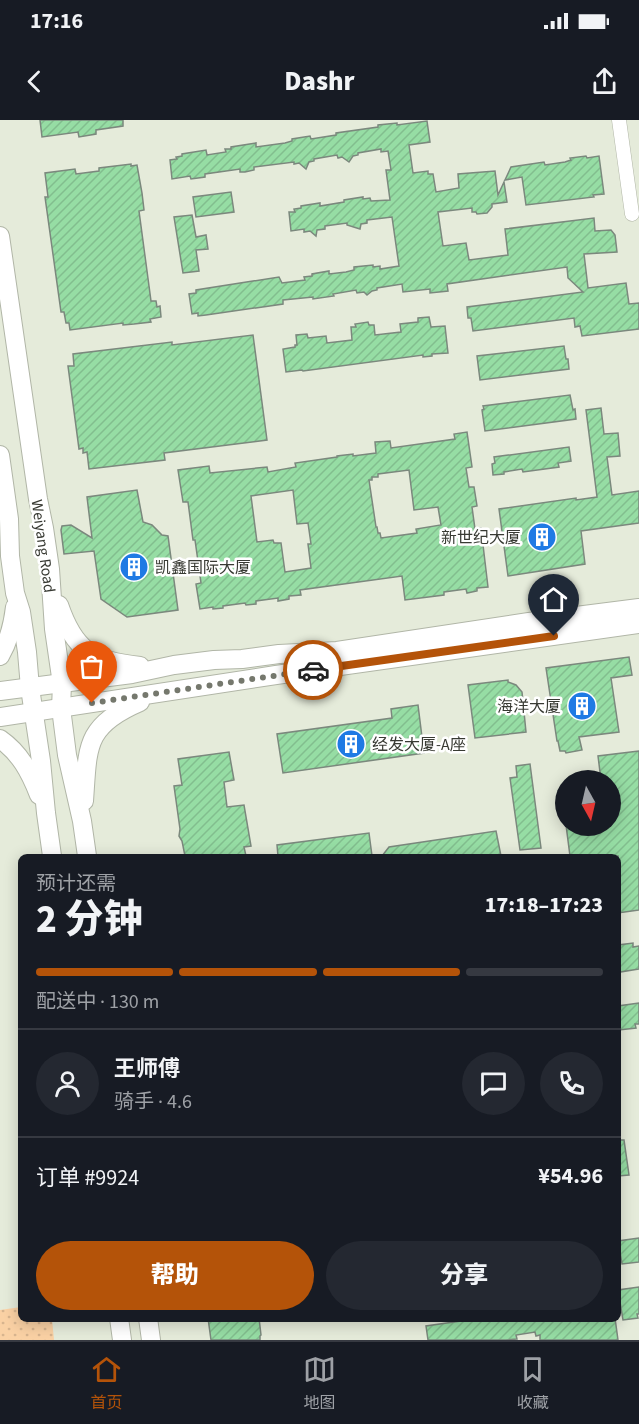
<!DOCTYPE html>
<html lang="zh">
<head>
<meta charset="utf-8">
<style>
  :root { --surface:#171b24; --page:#242831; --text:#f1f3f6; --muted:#9ea1a6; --line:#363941; --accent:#b45309 }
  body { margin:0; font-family:"Source Sans 3","Noto Sans SC",sans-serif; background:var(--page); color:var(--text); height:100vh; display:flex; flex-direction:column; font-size:22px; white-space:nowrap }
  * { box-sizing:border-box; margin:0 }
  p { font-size:20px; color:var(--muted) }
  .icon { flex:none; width:33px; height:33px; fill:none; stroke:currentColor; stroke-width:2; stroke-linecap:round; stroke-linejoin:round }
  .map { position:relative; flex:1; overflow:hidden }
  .side { position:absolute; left:18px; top:734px; width:603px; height:468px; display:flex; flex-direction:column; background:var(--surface); border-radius:9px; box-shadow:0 3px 15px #0003 }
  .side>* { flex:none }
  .needle { width:39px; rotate:172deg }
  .fabs { position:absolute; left:555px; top:650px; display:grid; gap:12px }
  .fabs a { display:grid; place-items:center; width:66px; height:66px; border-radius:50%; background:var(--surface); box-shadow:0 3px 15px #0003; font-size:30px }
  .pin { position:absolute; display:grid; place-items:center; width:51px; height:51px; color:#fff; margin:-62px -26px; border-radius:50% 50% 50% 0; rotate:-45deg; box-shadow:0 0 6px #0007 }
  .pin .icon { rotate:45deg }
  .courier { position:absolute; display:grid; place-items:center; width:60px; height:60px; margin:-30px; border:4px solid #b45309; border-radius:50%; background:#fff; color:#222; box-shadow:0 2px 8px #0007 }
  .headline em { font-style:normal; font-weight:800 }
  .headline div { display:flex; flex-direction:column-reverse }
  .headline { display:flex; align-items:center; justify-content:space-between; height:102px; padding:0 18px }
  h1 { font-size:39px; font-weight:800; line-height:45px }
  .bar { display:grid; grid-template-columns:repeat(4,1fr); gap:9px 6px; align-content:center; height:72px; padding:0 18px }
  .bar i { height:8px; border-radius:4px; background:var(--line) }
  .bar .on { background:var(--accent) }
  .bar p { grid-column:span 4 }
  .line { display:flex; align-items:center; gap:15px; padding:0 18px; border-top:2px solid var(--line) }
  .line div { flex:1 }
  .round { display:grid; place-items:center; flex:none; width:63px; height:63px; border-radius:32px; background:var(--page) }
  .button { display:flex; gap:12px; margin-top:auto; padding:12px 18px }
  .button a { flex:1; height:69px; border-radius:36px; background:var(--accent); color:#fff; font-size:24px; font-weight:800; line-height:69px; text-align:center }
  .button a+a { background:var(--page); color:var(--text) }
  .status { display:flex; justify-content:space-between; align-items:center; height:42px; padding:0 30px; background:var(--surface); direction:ltr }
  .status svg { height:16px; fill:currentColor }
  header { display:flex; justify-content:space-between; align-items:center; height:78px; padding:0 18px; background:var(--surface); font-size:27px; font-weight:800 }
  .menu { display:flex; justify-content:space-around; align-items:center; height:84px; border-top:2px solid var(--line); background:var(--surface); font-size:16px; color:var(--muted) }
  .menu a { display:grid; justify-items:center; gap:3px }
  .menu .on { color:var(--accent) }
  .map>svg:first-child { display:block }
  .grass { fill:url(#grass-dots) }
  .building { fill:url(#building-hatch); stroke:#7b887d; stroke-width:1.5; fill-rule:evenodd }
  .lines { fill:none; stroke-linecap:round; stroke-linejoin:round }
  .minor-casing { stroke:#b1b6a7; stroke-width:15 }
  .major-casing { stroke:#b1b6a7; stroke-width:20 }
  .minor { stroke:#fff; stroke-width:14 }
  .major { stroke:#fff; stroke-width:18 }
  .done { stroke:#75786d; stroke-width:6; stroke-dasharray:0 10.8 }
  .route { stroke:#b45309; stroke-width:8 }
  .labels { text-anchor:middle; stroke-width:5; stroke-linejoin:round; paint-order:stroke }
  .poi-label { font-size:16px; fill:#383a33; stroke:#fff; text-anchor:end }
  .street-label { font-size:16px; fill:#383a33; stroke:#fff }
</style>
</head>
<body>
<div class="status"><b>17:16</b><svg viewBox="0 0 49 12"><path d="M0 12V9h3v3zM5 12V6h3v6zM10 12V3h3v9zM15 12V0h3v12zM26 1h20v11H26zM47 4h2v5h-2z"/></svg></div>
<header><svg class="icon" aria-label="back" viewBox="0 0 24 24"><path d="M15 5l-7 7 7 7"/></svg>Dashr<svg class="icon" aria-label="share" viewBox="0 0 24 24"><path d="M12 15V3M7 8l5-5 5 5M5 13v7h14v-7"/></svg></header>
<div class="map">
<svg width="639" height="1220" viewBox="0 0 639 1220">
  <defs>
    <pattern id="grass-dots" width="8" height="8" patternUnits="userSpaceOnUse" patternTransform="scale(1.5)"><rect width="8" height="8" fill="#fad1a4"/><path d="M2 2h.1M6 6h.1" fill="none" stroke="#d7b48e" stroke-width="1.8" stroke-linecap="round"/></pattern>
    <pattern id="building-hatch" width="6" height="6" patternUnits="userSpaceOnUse" patternTransform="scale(1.5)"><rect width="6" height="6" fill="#96dda4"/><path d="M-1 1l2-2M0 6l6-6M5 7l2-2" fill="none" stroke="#82be8e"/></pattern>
  </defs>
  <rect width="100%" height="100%" fill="#e5ebda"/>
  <polygon class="grass" points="21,1187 21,1198 52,1199 54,1220 0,1220 0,1190"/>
  <g class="building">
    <polygon points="40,0 123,0 123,6 96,10 96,14 79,17 78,12 42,17"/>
    <polygon points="427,1 430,22 409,25 413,53 428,51 428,54 433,54 436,72 459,68 458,54 495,51 498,75 504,62 507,82 492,84 492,87 487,93 477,94 476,92 472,92 472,88 438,92 443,126 466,123 469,140 508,135 505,109 594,98 595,111 611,110 615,115 617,132 584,134 588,168 626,163 629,184 639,183 639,209 582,216 580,206 575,207 574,198 473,211 471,198 468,198 467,187 583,172 568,158 567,147 447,164 448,171 430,173 430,169 403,172 402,164 377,168 377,170 372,171 367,175 364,172 357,173 356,170 333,174 334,176 313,179 313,177 283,180 283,184 206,195 198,196 198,193 192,194 189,174 196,173 196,170 279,157 282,163 305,160 304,157 312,156 312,154 329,151 329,154 346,152 354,150 354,147 373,145 373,147 380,146 380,149 399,146 392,97 367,100 367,103 361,104 360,109 347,105 347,103 325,106 325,109 317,110 316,116 310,111 304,112 304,109 291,111 289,92 295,92 294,89 301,88 301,86 320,83 320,86 344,82 344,80 363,77 363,79 370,78 371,81 390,80 386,50 391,50 388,31 381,32 381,29 358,33 358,35 353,36 349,42 342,37 338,38 337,35 314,39 314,41 309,42 306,49 299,43 294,44 294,42 254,47 254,50 245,52 240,52 240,49 205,54 205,57 191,59 190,56 172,59 170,40 177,39 176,37 182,36 182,34 206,30 207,35 226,32 225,29 231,29 231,27 256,23 256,27 285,23 292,21 292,19 310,16 311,19 336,15 336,13 378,7 378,5 397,3 397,5"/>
    <polygon points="586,36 587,38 599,36 604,74 593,75 594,77 526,85 522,57 505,60 511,47 544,42 545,45 565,42 571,40 570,38"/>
    <polygon points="131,44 131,46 137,45 142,73 144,90 139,91 151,181 156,181 157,187 160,186 161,197 150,199 151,202 134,204 123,205 123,203 70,210 69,203 66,203 64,192 61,192 45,77 48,77 45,53 75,49 76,54 99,51 99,48"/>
    <polygon points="231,72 234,92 196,97 193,77"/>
    <polygon points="192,95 196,117 206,115 208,129 196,130 199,151 183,153 174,97"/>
    <polygon points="429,197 431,207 445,206 448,233 432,234 432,236 423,237 423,235 303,251 302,250 286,252 283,229 295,227 295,225 297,225 296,215 307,214 308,218 326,216 327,223 352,220 351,207 356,207 355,204 368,202 369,205 374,205 375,215 401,212 400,204 418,202 418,198"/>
    <polygon points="253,215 267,320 164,333 165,340 89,349 87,332 83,333 83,328 79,329 68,246 74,246 73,234 172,222 172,225"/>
    <polygon points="564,226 566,239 568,239 569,249 480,260 477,236"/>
    <polygon points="570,275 573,290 575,289 576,299 485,311 482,290 484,289 483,286"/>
    <polygon points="601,288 604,314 618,313 620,336 607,337 612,375 639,371 639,403 581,411 585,444 508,456 499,389 576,378 576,380 597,377 586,290"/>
    <path d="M467 312 472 347 466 348 469 367H474L477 386 472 387 475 409 481 408 488 467 477 468V471L467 473 466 469 444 472V475L405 480 402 456 300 470 301 475 289 476V479L278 481V478L256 481V484L246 485 245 483 223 486V488L213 489V487L200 489 196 464 201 463 195 420H193L188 382H183L178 350 209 346 210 353 267 347 268 352 296 347 295 343 337 337V336L353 334V336L376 333 375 322 390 321 391 328 455 319 454 314ZM409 350 414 390 438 387 441 405 416 409 417 413 381 418 380 413H378L377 407H376L369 360H372V357H378V354ZM293 370 297 404 308 403 311 424H308L311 448 285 452 281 423H274L273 420 257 422 251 376Z"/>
    <polygon points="569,327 571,341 558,343 559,347 523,352 522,349 504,352 504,354 493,355 492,344 495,343 494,337"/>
    <polygon points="137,370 143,402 152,405 162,415 168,416 178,490 127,497 101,479 94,431 64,434 61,410 62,406 71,405 92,418 87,377"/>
    <polygon points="629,537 632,555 611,558 619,612 579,617 582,630 566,633 565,631 560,631 558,621 557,621 546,548"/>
    <polygon points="508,560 508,562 516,565 522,572 526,612 475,618 468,565"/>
    <polygon points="418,585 424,633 283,653 277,614 392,598 391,589"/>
    <polygon points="639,631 639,790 618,793 618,736 606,736 606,735 592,736 570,736 566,705 610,705 610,660 601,660 598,636"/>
    <polygon points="229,632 234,660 224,662 227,687 244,685 251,726 244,727 246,736 185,736 182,721 179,716 180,709 174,666 182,665 178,639"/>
    <polygon points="530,644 541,728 520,730 510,658 517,657 516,646"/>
    <polygon points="496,711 501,736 382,736 389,727"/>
    <polygon points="369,713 372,736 278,736 277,725"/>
    <polygon points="633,823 633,827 639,826 639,849 620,852 620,850 618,850 618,825"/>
    <polygon points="639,883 639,904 635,904 636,908 619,910 618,886"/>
    <polygon points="618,1020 624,1020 629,1055 618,1056"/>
    <polygon points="639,1118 639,1142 622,1144 618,1121"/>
    <polygon points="639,1167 639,1194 637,1194 638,1198 623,1200 618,1170"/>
    <polygon points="208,1198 259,1198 261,1215 260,1216 260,1220 211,1220"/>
    <polygon points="482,1198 615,1198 618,1220 540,1220 540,1215 536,1216 535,1212 516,1215 517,1219 506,1220 428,1220 426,1206"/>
  </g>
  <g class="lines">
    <g class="minor-casing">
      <polyline id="minor" points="619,0 632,94"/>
    </g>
    <g class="major-casing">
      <g id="major">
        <polyline points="0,116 38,379 44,408 50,449 54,509 62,564 61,588 67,635 82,701 87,736"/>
        <polyline points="0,335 9,399 10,436 15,473 21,492 27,532 30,568 41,641 46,693 52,736"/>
        <path d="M59 485C75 532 92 540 140 546"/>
        <path d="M0 536C9 521 13 504 15 487"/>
        <polyline points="0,571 132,554 174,545 214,540 242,539 279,534 337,531 529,502 639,488"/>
        <polyline points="0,597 276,555 639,504"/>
        <path d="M0 619C20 633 30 652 39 675"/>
        <path d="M84 681C88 627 84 606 140 582"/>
        <polyline points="119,1198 122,1220"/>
        <polyline points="148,1198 151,1220"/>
      </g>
    </g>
    <use href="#minor" class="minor"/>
    <use href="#major" class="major"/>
  </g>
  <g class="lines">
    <polyline class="done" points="92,583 313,550"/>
    <polyline class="route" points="313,550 554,516"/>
  </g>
  <defs>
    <g id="building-disc" transform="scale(1.5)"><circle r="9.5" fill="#1f7ae4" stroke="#fff"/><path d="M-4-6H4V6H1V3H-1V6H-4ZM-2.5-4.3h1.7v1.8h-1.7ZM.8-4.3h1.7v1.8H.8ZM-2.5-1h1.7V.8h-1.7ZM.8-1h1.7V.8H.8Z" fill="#fff"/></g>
  </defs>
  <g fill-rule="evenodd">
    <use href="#building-disc" x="542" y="417"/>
    <use href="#building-disc" x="134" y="447"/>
    <use href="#building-disc" x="582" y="586"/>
    <use href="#building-disc" x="351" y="624"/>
  </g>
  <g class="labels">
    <g class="poi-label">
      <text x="521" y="423">新世纪大厦</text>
      <text x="155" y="453" text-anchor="start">凯鑫国际大厦</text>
      <text x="561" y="592">海洋大厦</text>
      <text x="372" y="630" text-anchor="start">经发大厦-A座</text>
    </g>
    <g class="street-label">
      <text transform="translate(44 426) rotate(82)" y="6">Weiyang Road</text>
    </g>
  </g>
</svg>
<div class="fabs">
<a><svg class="needle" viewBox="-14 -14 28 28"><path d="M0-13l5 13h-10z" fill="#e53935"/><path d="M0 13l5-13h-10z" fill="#9ea1a6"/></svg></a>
</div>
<div class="pin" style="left:92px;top:583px;background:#ea580c"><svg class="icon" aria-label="bag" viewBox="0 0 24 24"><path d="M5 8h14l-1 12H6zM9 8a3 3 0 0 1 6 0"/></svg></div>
<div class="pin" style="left:554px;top:516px;background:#1f2937"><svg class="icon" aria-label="home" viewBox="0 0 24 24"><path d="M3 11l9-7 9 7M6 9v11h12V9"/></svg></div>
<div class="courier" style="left:313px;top:550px"><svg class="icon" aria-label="car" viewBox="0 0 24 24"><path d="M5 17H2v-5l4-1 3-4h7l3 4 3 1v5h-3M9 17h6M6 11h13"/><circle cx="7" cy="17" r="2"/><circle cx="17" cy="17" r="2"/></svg></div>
<section class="side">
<div class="headline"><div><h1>2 分钟</h1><p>预计还需</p></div><em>17:18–17:23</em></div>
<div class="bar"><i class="on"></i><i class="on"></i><i class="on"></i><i></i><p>配送中 · 130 m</p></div>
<div class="line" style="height:108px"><a class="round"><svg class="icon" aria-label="person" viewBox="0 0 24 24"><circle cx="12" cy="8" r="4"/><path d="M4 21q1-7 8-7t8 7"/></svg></a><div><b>王师傅</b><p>骑手 · 4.6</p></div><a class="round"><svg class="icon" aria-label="chat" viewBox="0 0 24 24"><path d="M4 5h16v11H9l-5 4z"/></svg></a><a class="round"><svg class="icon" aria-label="phone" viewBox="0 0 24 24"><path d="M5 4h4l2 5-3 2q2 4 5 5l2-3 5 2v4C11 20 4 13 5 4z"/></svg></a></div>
<div class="line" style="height:78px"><div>订单 #9924</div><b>¥54.96</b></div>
<div class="button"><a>帮助</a><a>分享</a></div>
</section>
</div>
<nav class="menu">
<a class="on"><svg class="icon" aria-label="home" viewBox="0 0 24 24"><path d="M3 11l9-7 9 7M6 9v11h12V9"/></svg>首页</a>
<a><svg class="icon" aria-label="map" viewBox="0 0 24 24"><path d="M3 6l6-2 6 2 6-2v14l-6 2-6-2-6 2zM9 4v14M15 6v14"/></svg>地图</a>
<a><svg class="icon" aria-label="saved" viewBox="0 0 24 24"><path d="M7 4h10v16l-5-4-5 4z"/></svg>收藏</a>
</nav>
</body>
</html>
